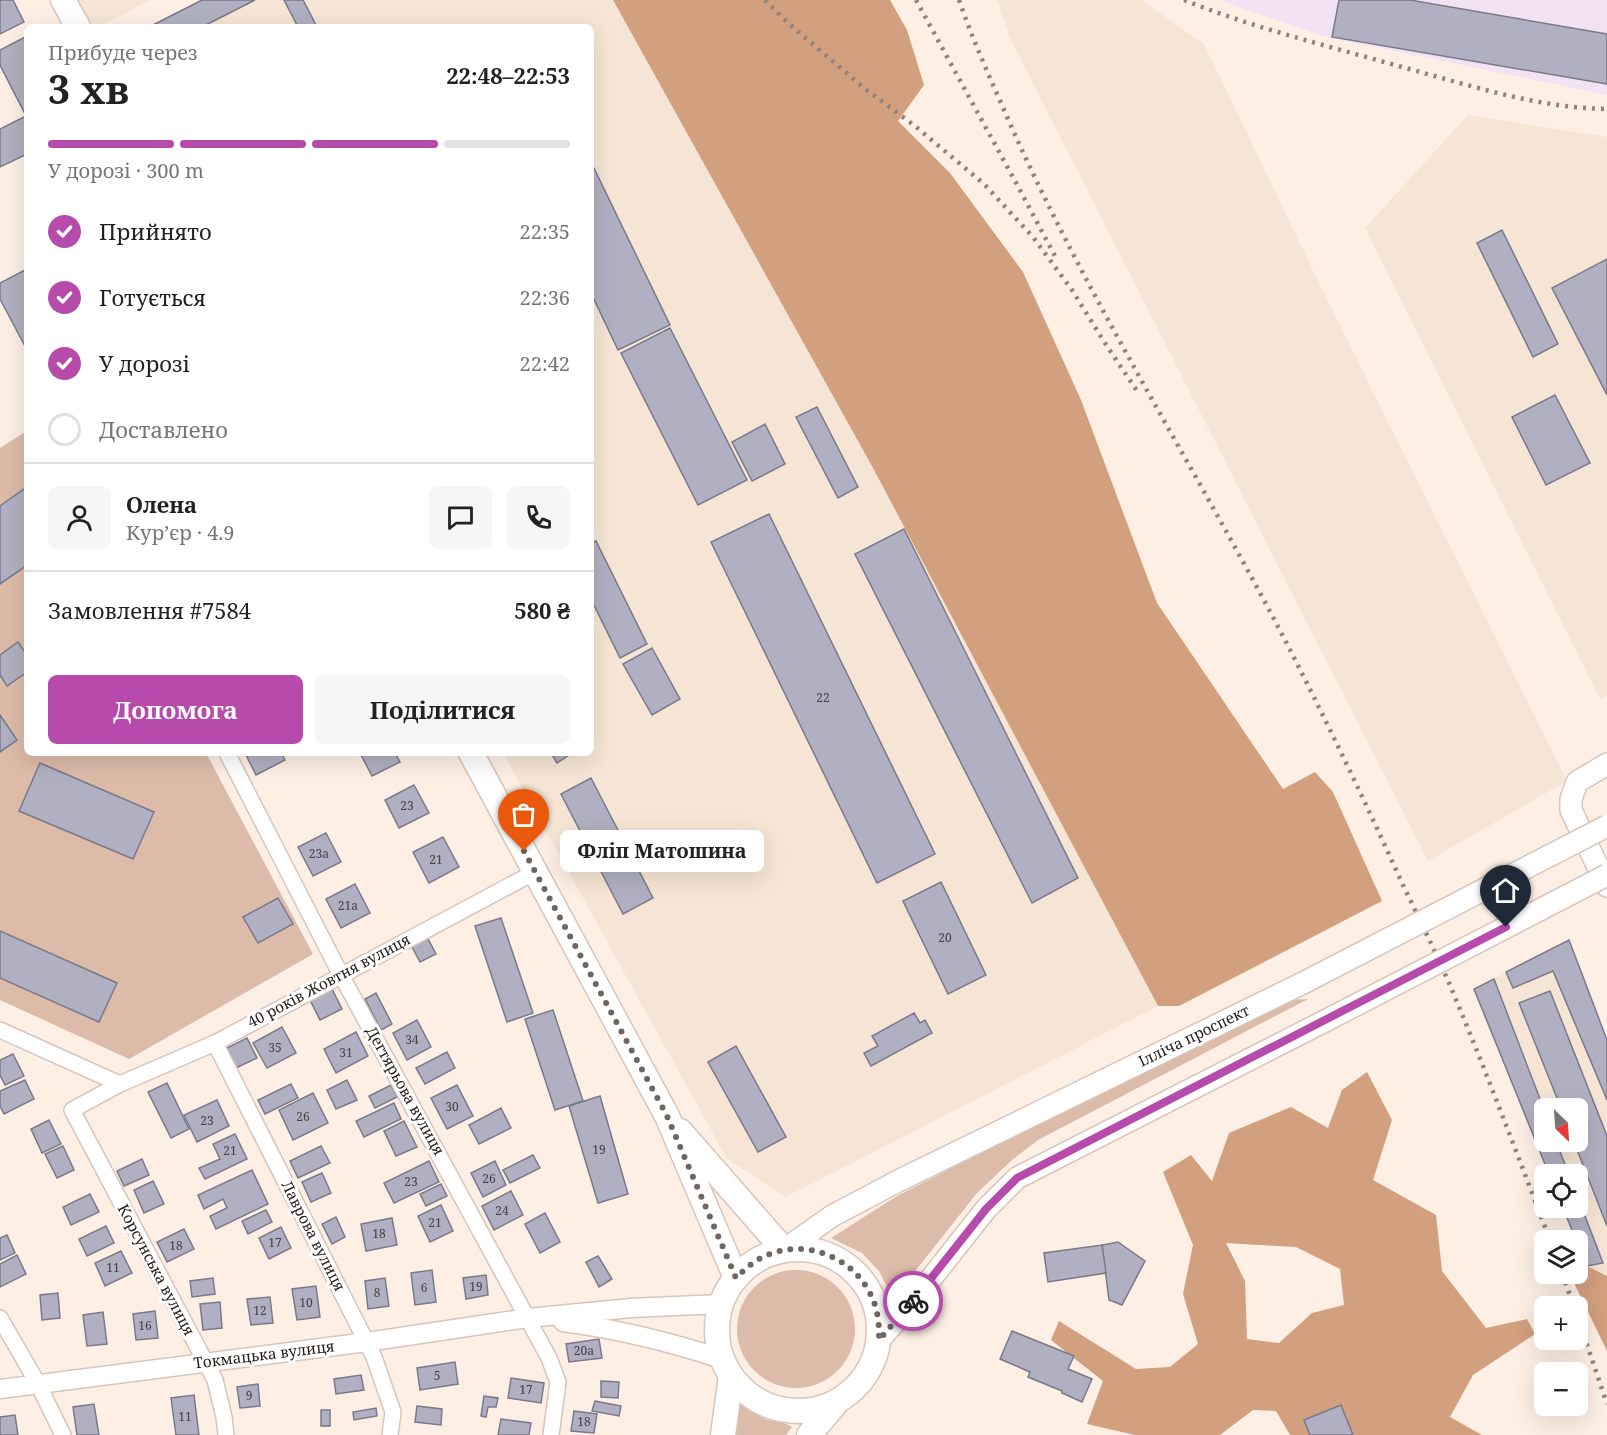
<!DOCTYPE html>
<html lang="uk">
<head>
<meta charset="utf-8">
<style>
  :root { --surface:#fff; --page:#f6f6f6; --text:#222; --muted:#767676; --line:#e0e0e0; --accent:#b64bab }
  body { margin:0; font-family:"Noto Serif",serif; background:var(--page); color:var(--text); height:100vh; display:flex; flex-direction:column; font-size:22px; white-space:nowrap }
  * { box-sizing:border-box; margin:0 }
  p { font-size:20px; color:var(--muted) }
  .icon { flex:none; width:33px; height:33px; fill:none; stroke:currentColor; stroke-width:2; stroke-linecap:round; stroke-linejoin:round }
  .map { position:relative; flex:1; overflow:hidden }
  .panel { position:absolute; left:24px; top:24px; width:570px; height:732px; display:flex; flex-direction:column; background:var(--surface); border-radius:9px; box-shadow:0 6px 24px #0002 }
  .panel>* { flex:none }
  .needle { width:39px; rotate:155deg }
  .buttons { position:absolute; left:1534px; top:1098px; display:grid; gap:12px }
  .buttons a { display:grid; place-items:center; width:54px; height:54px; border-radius:9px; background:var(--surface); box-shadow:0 6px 24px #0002; font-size:30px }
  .pin { position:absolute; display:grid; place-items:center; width:51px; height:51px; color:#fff; margin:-62px -26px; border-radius:50% 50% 50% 0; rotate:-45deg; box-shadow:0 0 6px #0007 }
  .pin .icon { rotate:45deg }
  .courier { position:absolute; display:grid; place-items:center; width:60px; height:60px; margin:-30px; border:4px solid #b64bab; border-radius:50%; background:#fff; color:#222; box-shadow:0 2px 8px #0007 }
  .bubble { position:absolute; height:42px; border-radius:9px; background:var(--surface); box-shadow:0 6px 24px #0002; font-size:20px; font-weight:700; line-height:42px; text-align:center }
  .headline em { font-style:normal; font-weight:700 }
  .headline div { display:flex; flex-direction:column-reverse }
  .headline { display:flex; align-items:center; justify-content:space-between; height:102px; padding:0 24px }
  h1 { font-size:39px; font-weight:700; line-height:45px }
  .bar { display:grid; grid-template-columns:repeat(4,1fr); gap:9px 6px; align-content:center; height:72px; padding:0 24px }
  .bar i { height:8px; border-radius:4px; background:var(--line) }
  .bar .current { background:var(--accent) }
  .bar p { grid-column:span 4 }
  .line { display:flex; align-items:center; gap:15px; padding:0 24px; border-top:2px solid var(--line) }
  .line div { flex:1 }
  .round { display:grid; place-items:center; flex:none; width:63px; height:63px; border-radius:9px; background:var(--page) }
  ol { padding:0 24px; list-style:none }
  li { display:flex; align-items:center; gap:18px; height:66px }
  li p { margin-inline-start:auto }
  li .icon { padding:6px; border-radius:50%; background:var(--accent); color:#fff; stroke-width:4 }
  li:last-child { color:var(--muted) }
  li i { width:33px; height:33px; border:3px solid var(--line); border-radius:50% }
  .cta { display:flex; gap:12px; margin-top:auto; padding:12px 24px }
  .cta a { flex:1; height:69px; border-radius:9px; background:var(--accent); color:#fff; font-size:24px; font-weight:700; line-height:69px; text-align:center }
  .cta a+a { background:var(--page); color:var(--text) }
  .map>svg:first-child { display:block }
  .commercial { fill:#f3e2f3 }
  .industrial { fill:#f6e5d4; fill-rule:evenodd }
  .green { fill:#dcbba8 }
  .forest { fill:#d29f7f; fill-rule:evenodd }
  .building { fill:#b0b0c2; stroke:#79798a; stroke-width:1.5 }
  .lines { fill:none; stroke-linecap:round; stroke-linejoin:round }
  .minor-casing { stroke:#d8c5ba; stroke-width:18 }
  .tertiary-casing { stroke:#d8c5ba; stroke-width:21 }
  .secondary-casing { stroke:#d8c5ba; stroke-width:24 }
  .primary-casing { stroke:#d8c5ba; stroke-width:27 }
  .minor { stroke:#fff; stroke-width:15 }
  .tertiary { stroke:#fff; stroke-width:18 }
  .secondary { stroke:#fff; stroke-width:21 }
  .primary { stroke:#fff; stroke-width:24 }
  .rail { stroke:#8e837c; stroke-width:4.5; stroke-dasharray:3 6; stroke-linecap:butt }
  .secondary-bridge-casing { stroke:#d8c5ba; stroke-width:24; stroke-linecap:butt }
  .secondary-bridge { stroke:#fff; stroke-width:21 }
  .done { stroke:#706660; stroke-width:6; stroke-dasharray:0 10.8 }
  .route { stroke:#b64bab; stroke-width:8 }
  .labels { text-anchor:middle; stroke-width:6; stroke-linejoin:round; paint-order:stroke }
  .number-label { font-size:12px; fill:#464142 }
  .street-label { font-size:15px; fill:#231c18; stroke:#fff }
</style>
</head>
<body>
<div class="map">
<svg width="1607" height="1435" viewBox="0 0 1607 1435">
  <rect width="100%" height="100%" fill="#feefe5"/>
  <polygon class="commercial" points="1219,0 1607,0 1607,95 1322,36"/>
  <g class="industrial">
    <polygon points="72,0 150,0 98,27 86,27"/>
    <polygon points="207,0 613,0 873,468 1158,1006 786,1197 727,1159 503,753 591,753 591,27 151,27"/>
    <polygon points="997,0 1141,0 1204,44 1323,291 1567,781 1428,861 1009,36"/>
    <polygon points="1468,115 1607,137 1607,696 1600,699 1365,228"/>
    <path d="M1569 940 1607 1040V1276L1587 1266 1578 1240H1576L1563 1208H1578V1174H1549L1474 989ZM1545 1108H1578V1142H1545Z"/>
  </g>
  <g class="green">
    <polygon points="25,432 27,435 27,753 206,753 313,954 129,1059 0,1000 0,448"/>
    <polygon points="1308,999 1038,1140 1011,1161 977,1193 893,1299 879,1271 862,1253 831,1238 897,1196 1203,1039 1286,1000"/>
    <circle cx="796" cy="1329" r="59"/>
    <path d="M743 1405C751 1411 758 1416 768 1420 776 1422 784 1422 792 1427L786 1435H732L736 1407Z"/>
  </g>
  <g class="forest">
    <polygon points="613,0 890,0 907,30 924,85 898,121 950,173 1023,272 1081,400 1157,603 1283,789 1315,772 1333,792 1382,901 1179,1006 1158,1006 873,468"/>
    <path d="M1367 1072 1392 1120 1373 1180 1436 1215 1442 1271 1486 1328 1527 1319 1535 1334 1473 1375 1450 1417 1482 1435H1290L1276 1411 1253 1410 1220 1435H1135L1087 1424 1103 1381 1051 1340 1059 1321 1136 1369 1170 1367 1198 1344 1183 1294 1193 1245 1163 1172 1191 1155 1212 1181 1229 1133 1291 1107 1328 1128 1342 1090ZM1226 1243 1296 1247 1340 1269 1344 1305 1312 1313 1279 1343 1247 1339 1245 1281Z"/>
    <polygon points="1581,1252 1587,1266 1607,1276 1607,1351 1575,1285"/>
  </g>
  <g class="building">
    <polygon points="0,0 13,0 24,22 0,34"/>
    <polygon points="202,0 255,0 202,27 149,27"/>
    <polygon points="284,0 303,0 317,27 298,27"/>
    <polygon points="1339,0 1410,0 1607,34 1607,84 1332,37"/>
    <polygon points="27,36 27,154 0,167 0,129 26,116 0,65 0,50"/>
    <polygon points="591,162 670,325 618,350 591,293"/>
    <polygon points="1502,230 1558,344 1533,357 1477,243"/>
    <polygon points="1607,259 1607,395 1552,288"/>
    <polygon points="27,269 27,350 0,299 0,283"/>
    <polygon points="670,328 747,480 698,505 621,353"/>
    <polygon points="1555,395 1590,463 1546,485 1512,417"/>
    <polygon points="817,407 858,487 838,498 796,417"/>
    <polygon points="765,424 785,464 752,481 732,442"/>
    <polygon points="27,487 27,565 0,584 0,506"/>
    <polygon points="769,514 935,854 877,883 711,542"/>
    <polygon points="904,529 1078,878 1032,903 855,554"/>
    <polygon points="596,541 647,644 620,658 591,599 591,543"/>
    <polygon points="18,642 27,655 27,672 7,686 0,675 0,655"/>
    <polygon points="652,648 680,699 652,715 623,664"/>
    <polygon points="0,715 17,740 0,752"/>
    <polygon points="245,753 281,753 285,760 256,775"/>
    <polygon points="360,753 395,753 400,762 372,776"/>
    <polygon points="551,753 572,753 557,763"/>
    <polygon points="40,763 154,812 133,859 19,811"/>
    <polygon points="591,778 653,898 623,914 561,794"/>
    <polygon points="414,785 429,813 399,828 385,800"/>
    <polygon points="326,833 341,862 313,876 298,847"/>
    <polygon points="443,837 459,867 429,883 413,852"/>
    <polygon points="941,882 986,975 948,994 903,901"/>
    <polygon points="355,884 370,913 341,928 326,899"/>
    <polygon points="278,898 293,924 258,943 243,917"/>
    <polygon points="501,918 533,1013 507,1022 475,926"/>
    <polygon points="0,931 117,983 99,1022 0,978"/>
    <polygon points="427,937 436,954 420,962 411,945"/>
    <polygon points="1569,940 1607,1040 1607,1100 1553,971 1513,988 1506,972"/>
    <polygon points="1494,979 1545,1112 1545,1142 1556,1142 1569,1174 1549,1174 1474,989"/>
    <polygon points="332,989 342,1009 320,1020 310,1000"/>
    <polygon points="1550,991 1607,1136 1607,1226 1574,1142 1578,1142 1578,1108 1561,1108 1519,1003"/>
    <polygon points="376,993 392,1024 381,1030 365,999"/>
    <polygon points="553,1010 583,1101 555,1110 525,1019"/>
    <polygon points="914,1013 920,1023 925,1020 932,1033 871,1066 864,1053 878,1046 872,1036"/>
    <polygon points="417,1020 431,1047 407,1060 393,1033"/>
    <polygon points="282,1027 296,1053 267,1068 253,1043"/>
    <polygon points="356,1032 368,1056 336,1073 324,1049"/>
    <polygon points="247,1038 257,1058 236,1068 227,1048"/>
    <polygon points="736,1046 786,1137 758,1152 708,1062"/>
    <polygon points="447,1052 455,1068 425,1084 416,1068"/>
    <polygon points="13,1054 24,1076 5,1085 0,1075 0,1060"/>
    <polygon points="25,1080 34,1099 4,1114 0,1106 0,1091"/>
    <polygon points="347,1080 357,1100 336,1109 327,1090"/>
    <polygon points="167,1083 189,1129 171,1138 148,1092"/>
    <polygon points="291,1084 298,1098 265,1114 258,1100"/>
    <polygon points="391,1085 397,1097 375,1108 369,1096"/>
    <polygon points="457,1085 473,1116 447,1129 431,1098"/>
    <polygon points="313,1093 328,1123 293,1140 279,1110"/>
    <polygon points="600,1096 628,1194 598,1203 569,1106"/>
    <polygon points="217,1100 229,1126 197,1142 184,1115"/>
    <polygon points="394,1103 401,1119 364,1137 356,1121"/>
    <polygon points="501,1108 511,1128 479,1144 469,1125"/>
    <polygon points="49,1120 61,1144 42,1153 31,1129"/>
    <polygon points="404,1121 417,1147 396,1156 384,1131"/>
    <polygon points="235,1134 247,1159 205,1179 199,1168 220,1159 213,1144"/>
    <polygon points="63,1146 74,1170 57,1178 45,1154"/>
    <polygon points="321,1146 330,1163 298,1178 290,1161"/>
    <polygon points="533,1155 540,1168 510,1183 503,1170"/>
    <polygon points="142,1159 149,1175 124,1186 117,1171"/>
    <polygon points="429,1161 439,1182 394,1203 384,1183"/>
    <polygon points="495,1161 506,1185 483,1197 471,1173"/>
    <polygon points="252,1170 268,1204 216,1229 210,1216 227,1208 223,1199 204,1209 198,1195"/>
    <polygon points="322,1173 331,1193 311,1202 302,1182"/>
    <polygon points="153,1181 164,1204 144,1213 134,1190"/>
    <polygon points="441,1184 447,1196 426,1206 420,1194"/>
    <polygon points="511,1191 523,1215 494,1230 482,1206"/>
    <polygon points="90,1194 99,1212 71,1225 63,1207"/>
    <polygon points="1578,1198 1603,1263 1587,1266 1578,1245 1578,1240 1576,1240 1563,1208 1578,1208"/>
    <polygon points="441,1205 453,1231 430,1242 418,1216"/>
    <polygon points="266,1210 272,1222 248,1234 242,1221"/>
    <polygon points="545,1213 560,1242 540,1253 525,1224"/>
    <polygon points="336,1217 345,1237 332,1244 322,1224"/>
    <polygon points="392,1218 397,1245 366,1251 361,1224"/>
    <polygon points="106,1226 114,1243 87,1256 79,1239"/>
    <polygon points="281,1227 291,1248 269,1259 259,1238"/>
    <polygon points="184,1229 194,1249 167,1262 157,1242"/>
    <polygon points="7,1235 15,1253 0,1260 0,1238"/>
    <polygon points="1118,1242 1145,1261 1122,1305 1109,1300 1102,1245"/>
    <polygon points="1102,1245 1106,1273 1048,1282 1044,1253"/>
    <polygon points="121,1251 132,1273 105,1286 95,1263"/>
    <polygon points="17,1255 26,1274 0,1287 0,1264"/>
    <polygon points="598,1256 612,1279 599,1287 586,1262"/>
    <polygon points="432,1270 436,1302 415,1305 411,1273"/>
    <polygon points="486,1275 488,1295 466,1299 463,1278"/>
    <polygon points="213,1278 215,1294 192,1297 190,1281"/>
    <polygon points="385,1278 389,1306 368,1309 365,1281"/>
    <polygon points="316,1286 320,1317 297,1320 292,1289"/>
    <polygon points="58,1293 60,1318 42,1320 40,1295"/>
    <polygon points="270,1297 273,1323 251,1325 247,1299"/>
    <polygon points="220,1302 222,1328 203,1330 200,1304"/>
    <polygon points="155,1311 158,1338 136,1340 133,1314"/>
    <polygon points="103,1312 107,1344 87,1346 83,1315"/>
    <polygon points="1012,1331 1074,1356 1068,1369 1092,1379 1082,1402 1062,1393 1062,1391 1028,1377 1030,1372 1000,1359"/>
    <polygon points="599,1339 602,1358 569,1362 566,1344"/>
    <polygon points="455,1362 458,1384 420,1390 417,1368"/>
    <polygon points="361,1375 364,1390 336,1394 334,1379"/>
    <polygon points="511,1378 544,1383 541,1403 508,1398"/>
    <polygon points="601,1381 619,1382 618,1398 601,1397"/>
    <polygon points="258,1384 260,1406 240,1408 237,1387"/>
    <polygon points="194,1395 199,1435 176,1435 171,1398"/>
    <polygon points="484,1396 498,1398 496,1407 488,1407 486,1417 481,1416"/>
    <polygon points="595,1401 621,1406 619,1416 592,1411"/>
    <polygon points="94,1404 99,1435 77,1435 73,1407"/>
    <polygon points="1341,1405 1353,1435 1310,1435 1304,1420"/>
    <polygon points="417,1406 442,1409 441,1425 415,1422"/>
    <polygon points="376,1408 377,1416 354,1420 353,1412"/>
    <rect x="321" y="1410" width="9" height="16"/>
    <polygon points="574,1411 597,1414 594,1433 571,1431"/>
    <polygon points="15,1415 18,1435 0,1435 0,1417"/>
    <polygon points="501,1419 531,1423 529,1435 498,1435"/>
  </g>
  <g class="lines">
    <g class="minor-casing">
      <g id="minor">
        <polyline points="227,753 341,975 549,1358 558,1382 551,1435"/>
        <polyline points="0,1030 120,1084"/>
        <polyline points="215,1043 374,1357 393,1412 390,1435"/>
        <polyline points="0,1318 38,1384 63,1435"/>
        <polyline points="226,1435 224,1417 215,1380 72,1110 120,1084 215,1043 535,872"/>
      </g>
    </g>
    <g class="tertiary-casing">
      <g id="tertiary">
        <path d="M563 1322C618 1329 670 1342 722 1359"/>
        <polyline points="0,1389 367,1342 528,1318 631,1308 721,1304"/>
      </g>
    </g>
    <g class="secondary-casing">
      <g id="secondary">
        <polyline points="1607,764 1577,782 1571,799 1571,810 1607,886"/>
        <polyline points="784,1250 832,1216 898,1181 1303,983"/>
        <polyline points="879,1340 911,1304 986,1209 1017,1178 1323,1022"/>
      </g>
    </g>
    <g class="primary-casing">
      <g id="primary">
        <polyline points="63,0 78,27"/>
        <polyline points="471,753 667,1116 736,1278"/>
        <polyline points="680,1131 784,1250"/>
        <circle cx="798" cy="1330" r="81"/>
        <polyline points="723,1435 731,1376"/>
        <polyline points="809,1435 837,1402"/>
      </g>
    </g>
    <use href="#minor" class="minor"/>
    <use href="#tertiary" class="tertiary"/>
    <use href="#secondary" class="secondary"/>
    <use href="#primary" class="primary"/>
    <g class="rail">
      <polyline points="765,0 788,23 864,88 915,126 984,184 1033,237 1072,290 1103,340 1139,394"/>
      <polyline points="916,0 1021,192 1056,258"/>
      <path d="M959 0C971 35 986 69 1001 103 1081 289 1191 460 1285 640 1326 720 1365 801 1402 883 1418 916 1434 949 1449 983 1485 1068 1517 1154 1550 1240"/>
      <path d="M1184 0C1254 28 1328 46 1402 67 1469 85 1537 108 1607 109"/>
      <polyline points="1562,1274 1574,1306"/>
      <polyline points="1578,1318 1607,1404"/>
    </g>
    <g class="secondary-bridge-casing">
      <g id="secondary-bridge">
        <polyline points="1303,983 1607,826"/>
        <polyline points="1323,1022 1607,875"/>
      </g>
    </g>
    <use href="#secondary-bridge" class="secondary-bridge"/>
  </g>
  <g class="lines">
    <path class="done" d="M524 851 667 1116 736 1278C746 1268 756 1259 770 1254 815 1237 867 1265 877 1313 879 1322 879 1331 879 1340L913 1301"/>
    <polyline class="route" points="913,1301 986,1209 1017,1178 1506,927"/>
  </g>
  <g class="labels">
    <g class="number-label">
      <text x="823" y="702">22</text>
      <text x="407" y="810">23</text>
      <text x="319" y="858">23а</text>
      <text x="436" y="864">21</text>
      <text x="348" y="910">21а</text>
      <text x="945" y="942">20</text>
      <text x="412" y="1044">34</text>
      <text x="275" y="1052">35</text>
      <text x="346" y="1057">31</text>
      <text x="452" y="1111">30</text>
      <text x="303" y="1121">26</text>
      <text x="207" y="1125">23</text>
      <text x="599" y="1154">19</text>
      <text x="230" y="1155">21</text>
      <text x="489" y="1183">26</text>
      <text x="411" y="1186">23</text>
      <text x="502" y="1215">24</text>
      <text x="435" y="1227">21</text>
      <text x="379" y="1238">18</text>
      <text x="275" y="1247">17</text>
      <text x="176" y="1250">18</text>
      <text x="113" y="1272">11</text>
      <text x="476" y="1291">19</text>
      <text x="424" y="1292">6</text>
      <text x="377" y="1297">8</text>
      <text x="306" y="1307">10</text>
      <text x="260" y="1315">12</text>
      <text x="145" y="1330">16</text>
      <text x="584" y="1355">20а</text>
      <text x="437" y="1380">5</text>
      <text x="526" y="1394">17</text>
      <text x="249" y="1400">9</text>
      <text x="185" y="1421">11</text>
      <text x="584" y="1426">18</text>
    </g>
    <g class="street-label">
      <text transform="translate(329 981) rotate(-28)" y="5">40 років Жовтня вулиця</text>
      <text transform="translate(1194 1036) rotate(-26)" y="5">Ілліча проспект</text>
      <text transform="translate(405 1091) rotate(61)" y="5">Дегтярьова вулиця</text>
      <text transform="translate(313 1236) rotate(63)" y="5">Лаврова вулиця</text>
      <text transform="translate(156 1270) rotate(62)" y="5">Корсунська вулиця</text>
      <text transform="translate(264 1355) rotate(-7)" y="5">Токмацька вулиця</text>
    </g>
  </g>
</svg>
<div class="buttons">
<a><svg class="needle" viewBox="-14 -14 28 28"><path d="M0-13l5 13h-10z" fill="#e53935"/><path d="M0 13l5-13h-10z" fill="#767676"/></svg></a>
<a><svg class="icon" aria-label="locate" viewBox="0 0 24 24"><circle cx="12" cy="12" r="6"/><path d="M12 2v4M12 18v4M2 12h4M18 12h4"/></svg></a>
<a><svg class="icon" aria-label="layers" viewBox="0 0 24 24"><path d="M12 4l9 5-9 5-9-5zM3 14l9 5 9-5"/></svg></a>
<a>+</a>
<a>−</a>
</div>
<div class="pin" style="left:524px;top:851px;background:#ea580c"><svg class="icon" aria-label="bag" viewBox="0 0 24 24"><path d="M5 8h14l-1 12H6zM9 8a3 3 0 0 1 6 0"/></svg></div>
<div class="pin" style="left:1506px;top:927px;background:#1f2937"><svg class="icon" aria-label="home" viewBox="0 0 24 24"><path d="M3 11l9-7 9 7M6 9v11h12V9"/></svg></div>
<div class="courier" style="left:913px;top:1301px"><svg class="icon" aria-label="bike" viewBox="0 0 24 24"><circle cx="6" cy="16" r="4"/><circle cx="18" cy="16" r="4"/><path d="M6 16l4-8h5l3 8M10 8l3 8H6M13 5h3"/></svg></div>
<div class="bubble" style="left:560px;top:830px;width:204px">Фліп Матошина</div>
<section class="panel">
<div class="headline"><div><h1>3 хв</h1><p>Прибуде через</p></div><em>22:48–22:53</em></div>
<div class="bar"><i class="current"></i><i class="current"></i><i class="current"></i><i></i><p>У дорозі · 300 m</p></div>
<ol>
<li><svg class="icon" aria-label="check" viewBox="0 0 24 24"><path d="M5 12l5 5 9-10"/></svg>Прийнято<p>22:35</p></li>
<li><svg class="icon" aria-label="check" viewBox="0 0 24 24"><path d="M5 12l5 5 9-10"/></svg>Готується<p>22:36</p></li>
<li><svg class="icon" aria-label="check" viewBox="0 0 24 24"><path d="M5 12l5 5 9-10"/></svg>У дорозі<p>22:42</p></li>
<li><i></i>Доставлено</li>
</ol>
<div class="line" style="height:108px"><a class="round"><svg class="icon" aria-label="person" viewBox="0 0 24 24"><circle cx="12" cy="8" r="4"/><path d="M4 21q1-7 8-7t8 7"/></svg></a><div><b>Олена</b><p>Кур’єр · 4.9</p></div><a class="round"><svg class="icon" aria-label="chat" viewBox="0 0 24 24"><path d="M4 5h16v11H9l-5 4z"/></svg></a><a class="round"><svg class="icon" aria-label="phone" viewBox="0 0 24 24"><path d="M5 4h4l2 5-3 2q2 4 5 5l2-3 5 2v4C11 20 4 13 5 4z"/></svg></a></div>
<div class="line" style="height:78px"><div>Замовлення #7584</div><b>580 ₴</b></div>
<div class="cta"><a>Допомога</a><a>Поділитися</a></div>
</section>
</div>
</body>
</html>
